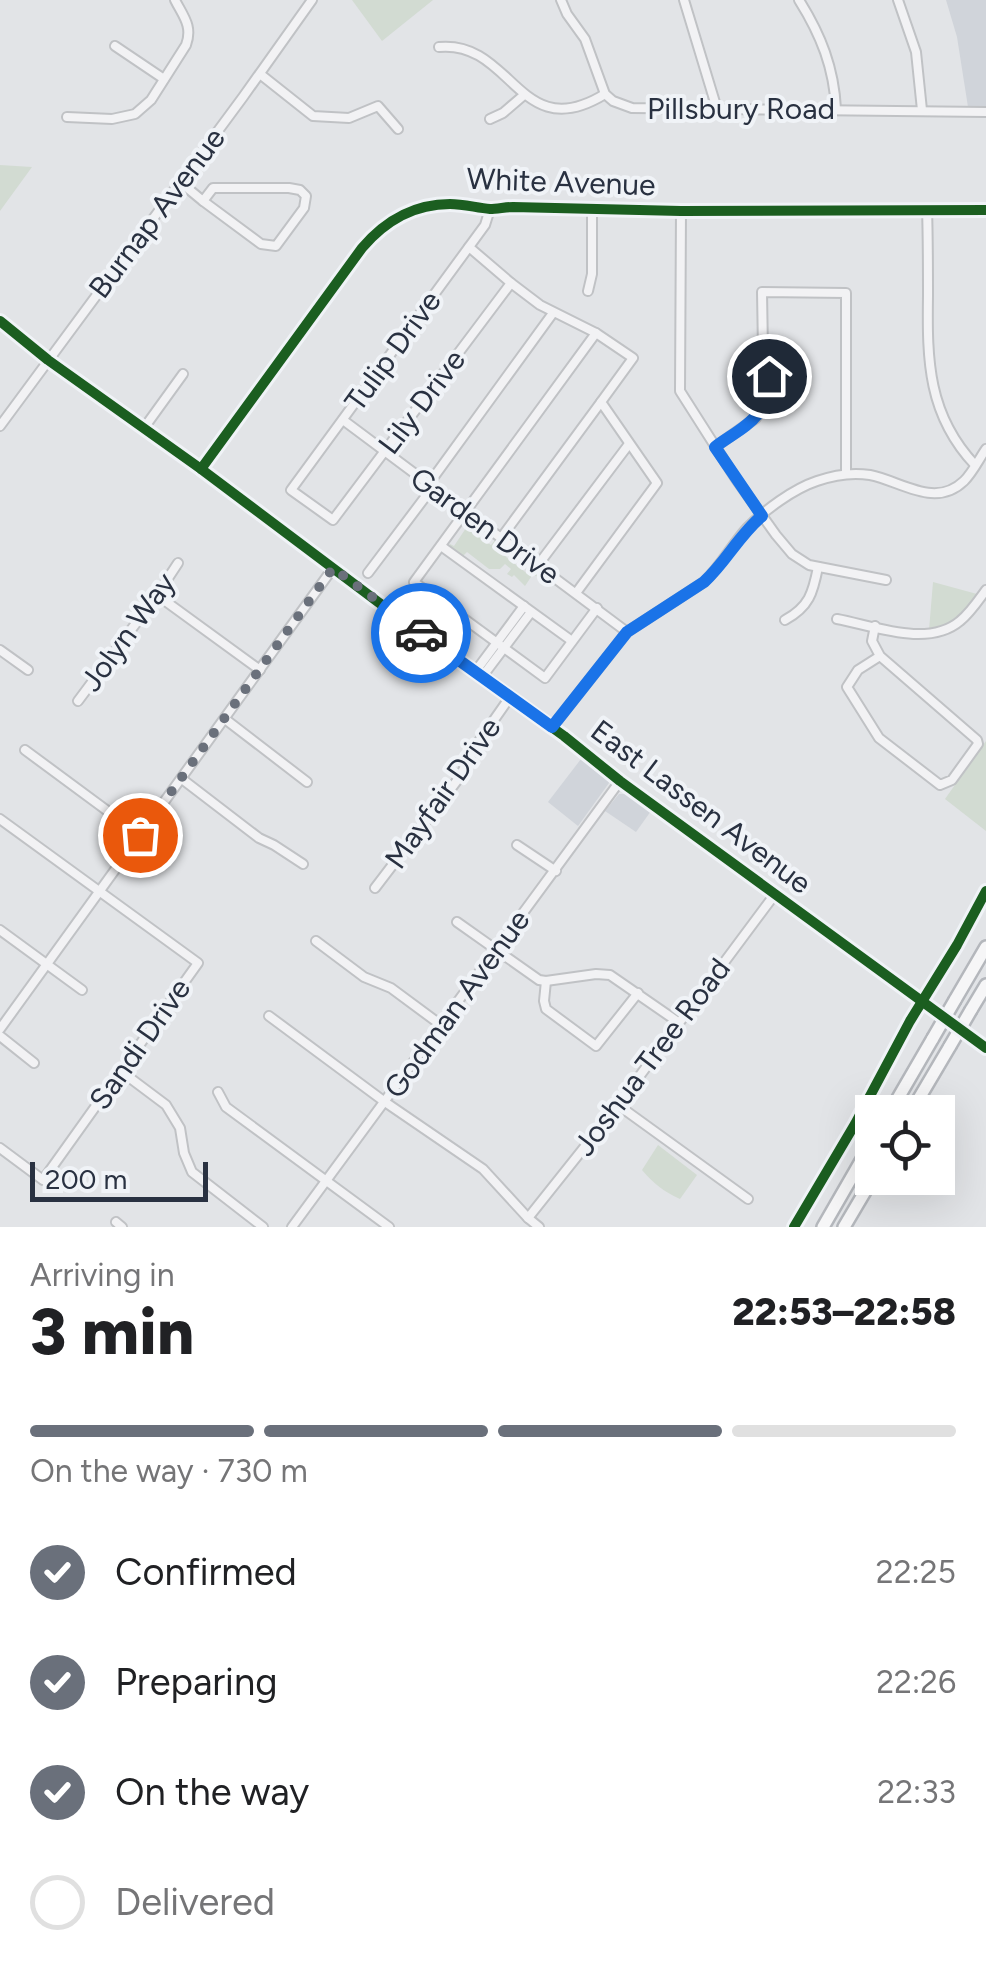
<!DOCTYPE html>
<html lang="en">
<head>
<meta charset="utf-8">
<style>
  :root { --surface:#fff; --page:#f6f6f6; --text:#202124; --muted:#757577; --line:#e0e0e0; --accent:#6a707b }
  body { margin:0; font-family:Figtree,sans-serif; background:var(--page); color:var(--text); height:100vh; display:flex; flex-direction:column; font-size:38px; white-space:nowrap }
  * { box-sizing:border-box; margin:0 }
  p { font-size:32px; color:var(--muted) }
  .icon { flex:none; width:55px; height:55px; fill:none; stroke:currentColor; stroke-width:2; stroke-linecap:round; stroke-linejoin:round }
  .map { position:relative; height:1227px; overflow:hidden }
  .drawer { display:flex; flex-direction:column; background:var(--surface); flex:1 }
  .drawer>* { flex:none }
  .buttons { position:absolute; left:855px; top:1095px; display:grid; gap:20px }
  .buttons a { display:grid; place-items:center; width:100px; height:100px; border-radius:0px; background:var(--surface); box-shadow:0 10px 40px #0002; font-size:50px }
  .scale { position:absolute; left:30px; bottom:25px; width:178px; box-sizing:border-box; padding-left:10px; border:5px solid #293141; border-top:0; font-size:28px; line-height:35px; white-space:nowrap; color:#293141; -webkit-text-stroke:8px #f0f3f7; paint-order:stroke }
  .pin { position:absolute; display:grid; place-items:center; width:85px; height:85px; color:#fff; margin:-42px; border:5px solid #fff; border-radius:50%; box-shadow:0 2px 10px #0007 }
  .courier { position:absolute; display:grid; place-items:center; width:100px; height:100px; margin:-50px; border:8px solid #1a73e8; border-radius:50%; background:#fff; color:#222; box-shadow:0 2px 12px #0007 }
  .summary em { font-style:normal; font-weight:800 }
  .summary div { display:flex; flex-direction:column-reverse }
  .summary { display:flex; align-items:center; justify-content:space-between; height:170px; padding:0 30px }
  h1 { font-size:65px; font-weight:800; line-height:75px }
  .bar { display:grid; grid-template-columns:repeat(4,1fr); gap:15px 10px; align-content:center; height:120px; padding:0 30px }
  .bar i { height:12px; border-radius:8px; background:var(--line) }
  .bar .current { background:var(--accent) }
  .bar p { grid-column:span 4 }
  ol { padding:0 30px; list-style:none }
  li { display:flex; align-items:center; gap:30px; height:110px }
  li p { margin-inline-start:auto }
  li .icon { padding:10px; border-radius:50%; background:var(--accent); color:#fff; stroke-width:4 }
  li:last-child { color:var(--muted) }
  li i { width:55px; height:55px; border:5px solid var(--line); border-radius:50% }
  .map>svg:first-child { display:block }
  .built { fill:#d0d4da }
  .green { fill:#d2dbd2 }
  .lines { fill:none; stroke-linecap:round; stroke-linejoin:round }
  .minor-casing { stroke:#c0c2c5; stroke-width:12 }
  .highway-casing { stroke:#b4b7bc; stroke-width:16 }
  .minor { stroke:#f2f2f4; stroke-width:8 }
  .highway { stroke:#f6f6f7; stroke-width:11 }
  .highway-bridge-casing { stroke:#b4b7bc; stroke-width:16; stroke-linecap:butt }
  .highway-bridge { stroke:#f6f6f7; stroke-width:11 }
  .cycleway-casing { stroke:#f0f3f7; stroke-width:16 }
  .cycleway { stroke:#1b5e20; stroke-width:10 }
  .done { stroke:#6a707b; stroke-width:10; stroke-dasharray:0 18 }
  .route { stroke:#1a73e8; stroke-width:12 }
  .labels { text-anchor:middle; stroke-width:8; stroke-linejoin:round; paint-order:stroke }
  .street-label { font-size:30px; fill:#293141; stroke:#f0f3f7 }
</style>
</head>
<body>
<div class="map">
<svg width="986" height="1227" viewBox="0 0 986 1227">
  <rect width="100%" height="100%" fill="#e2e4e7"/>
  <g class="built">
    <polygon points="946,0 986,0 986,107 968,107 957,37"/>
    <polygon points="581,759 608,779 609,783 578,826 548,802"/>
    <polygon points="619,794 628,794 651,811 636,832 605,811"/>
  </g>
  <g class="green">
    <polygon points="352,0 433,0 382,41"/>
    <polygon points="0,165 32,167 0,211"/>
    <polygon points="470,522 472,524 469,530 491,545 495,540 510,551 506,557 529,575 534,569 540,573 539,578 533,574 525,586 514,575 512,577 507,574 511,569 505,564 500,569 489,569 467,552 463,556 448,546 450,544 454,546"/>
    <path d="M933 582 977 594C962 617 957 625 929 630Z"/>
    <polygon points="986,741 986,831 945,799"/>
    <path d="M658 1145 697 1175 680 1199C664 1192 653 1183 642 1170Z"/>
  </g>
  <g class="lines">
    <g class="minor-casing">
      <g id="minor">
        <polyline points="561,0 567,14 585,39 605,94 613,101 632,108 986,112"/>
        <polyline points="684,0 717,109"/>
        <path d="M799 0C821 35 834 68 836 109"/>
        <polyline points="898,0 916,52 922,110"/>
        <polyline points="115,46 164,79"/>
        <path d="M439 47C513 40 519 147 605 94"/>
        <polyline points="260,74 313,116 349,118 378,106 398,129"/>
        <path d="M67 117 112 119 135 114 151 100 186 45C193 26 183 16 175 0"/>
        <polyline points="490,119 503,113 524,95"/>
        <polyline points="180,182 203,201"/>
        <polygon points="213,188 289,188 300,190 306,196 304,208 276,246 261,244 203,201"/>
        <polyline points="490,209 485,225 291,490 333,520 511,283"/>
        <path d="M927 209C928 238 928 267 928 296 927 361 928 415 975 465"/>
        <polyline points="681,211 680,391 736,479 776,535 792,554 809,565 886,580"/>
        <polyline points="469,247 511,283 540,305 596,333 633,358 601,402 657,483 576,593"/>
        <polyline points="588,291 592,274 592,208"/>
        <polyline points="0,321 48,360 201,469 378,602 564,736 620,781 986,1048"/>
        <polyline points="596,333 414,582 545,678 597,608"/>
        <polyline points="343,420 627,632"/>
        <polyline points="0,426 243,97 312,0"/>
        <polyline points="144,428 183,374"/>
        <polyline points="715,447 756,418 768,398 769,376 763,350 762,292 846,293 846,473"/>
        <path d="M201 469 362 248C385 221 413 204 450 204 464 204 477 208 490 209 497 209 506 207 513 207L681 211 986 210"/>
        <polyline points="428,485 553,313"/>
        <polyline points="501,538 601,402"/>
        <polyline points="441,546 572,641"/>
        <polyline points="538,565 629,444"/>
        <polyline points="368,573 432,488"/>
        <polyline points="157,595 260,670"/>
        <path d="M837 619C874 626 928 648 960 621 970 613 978 601 986 590"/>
        <path d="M785 620C809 607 813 593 818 567"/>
        <polyline points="875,626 872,641 880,656 977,740 978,744 952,780 940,785 879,738 847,687 858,670 880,656"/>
        <polyline points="0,650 28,670"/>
        <polyline points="475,672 524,606"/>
        <polyline points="482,677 531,612"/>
        <polyline points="78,701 157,595 178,563"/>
        <polyline points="225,719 307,782"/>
        <path d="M552 727 627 632 704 582C721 566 731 546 747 528 765 510 793 489 817 481 834 475 851 472 870 475 901 481 935 509 964 481 973 472 979 459 986 449"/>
        <polyline points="25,750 140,835"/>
        <polyline points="182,779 259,838 274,845 303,864"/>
        <polyline points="0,819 198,963 43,1180 0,1148"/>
        <polyline points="517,845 556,871"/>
        <polyline points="375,888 459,778 475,747 510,697"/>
        <polyline points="457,922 539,980 546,981 596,974 610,975 678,1022"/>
        <polyline points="0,930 82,990"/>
        <polyline points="316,941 364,977 391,988 441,1025"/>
        <polyline points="546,981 544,1001 546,1009 596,1046 638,993"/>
        <polyline points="269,1016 385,1102 483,1169 528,1218 539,1227"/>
        <polyline points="0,1029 333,568"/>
        <polyline points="0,1036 34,1063"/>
        <polyline points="122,1072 166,1105 180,1128 184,1153 192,1172 263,1227"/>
        <polyline points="218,1092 226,1107 389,1227"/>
        <polyline points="618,1105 748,1199"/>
        <polyline points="528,1218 618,1105 775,894"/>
        <polyline points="116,1222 122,1227"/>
        <polyline points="292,1227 620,781"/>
      </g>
    </g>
    <g class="highway-casing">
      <g id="highway">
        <polyline points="955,1000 986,947"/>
        <polyline points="971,1010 986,985"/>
        <polyline points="890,1112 933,1038"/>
        <polyline points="911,1112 950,1046"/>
        <polyline points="823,1227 872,1142"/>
        <polyline points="844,1227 873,1178"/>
      </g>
    </g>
    <use href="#minor" class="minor"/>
    <use href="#highway" class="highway"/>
    <g class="highway-bridge-casing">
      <g id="highway-bridge">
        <polyline points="933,1038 955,1000"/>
        <polyline points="950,1046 971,1010"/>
      </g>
    </g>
    <use href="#highway-bridge" class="highway-bridge"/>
    <g class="cycleway-casing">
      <g id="cycleway">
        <polyline points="0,321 48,360 201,469 378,602 564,736 620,781 986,1048"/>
        <path d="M201 469 362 248C385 221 413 204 450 204 464 204 477 208 490 209 497 209 506 207 513 207L681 211 986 210"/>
        <polyline points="794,1227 855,1124 910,1021 957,945 986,891"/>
      </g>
    </g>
    <use href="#cycleway" class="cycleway"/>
  </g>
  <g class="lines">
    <polyline class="done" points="140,835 333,568 421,633"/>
    <path class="route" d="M421 633 552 727 627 632 704 582C726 562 739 535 762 516L715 447C747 424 766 420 769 376"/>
  </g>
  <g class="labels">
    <g class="street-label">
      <text x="741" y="119">Pillsbury Road</text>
      <text transform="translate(561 182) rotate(2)" y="10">White Avenue</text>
      <text transform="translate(157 213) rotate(-53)" y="10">Burnap Avenue</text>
      <text transform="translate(393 351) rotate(-54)" y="10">Tulip Drive</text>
      <text transform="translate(422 402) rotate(-53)" y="10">Lily Drive</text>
      <text transform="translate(485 526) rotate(36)" y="10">Garden Drive</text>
      <text transform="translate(128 632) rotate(-54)" y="10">Jolyn Way</text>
      <text transform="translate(443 793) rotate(-55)" y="10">Mayfair Drive</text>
      <text transform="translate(701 807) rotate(37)" y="10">East Lassen Avenue</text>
      <text transform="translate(457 1004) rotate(-54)" y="10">Godman Avenue</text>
      <text transform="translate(140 1044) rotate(-55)" y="10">Sandi Drive</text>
      <text transform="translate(652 1057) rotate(-53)" y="10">Joshua Tree Road</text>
    </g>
  </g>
</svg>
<div class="buttons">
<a><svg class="icon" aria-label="locate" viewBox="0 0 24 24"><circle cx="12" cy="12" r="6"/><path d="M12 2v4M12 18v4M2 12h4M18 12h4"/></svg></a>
</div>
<div class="scale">200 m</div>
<div class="pin" style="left:140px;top:835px;background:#ea580c"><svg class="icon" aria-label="bag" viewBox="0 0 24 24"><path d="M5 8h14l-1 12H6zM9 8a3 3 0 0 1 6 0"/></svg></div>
<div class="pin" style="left:769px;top:376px;background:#1f2937"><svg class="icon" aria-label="home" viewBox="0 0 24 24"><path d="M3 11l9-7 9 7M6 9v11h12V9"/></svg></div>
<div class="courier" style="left:421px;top:633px"><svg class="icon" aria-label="car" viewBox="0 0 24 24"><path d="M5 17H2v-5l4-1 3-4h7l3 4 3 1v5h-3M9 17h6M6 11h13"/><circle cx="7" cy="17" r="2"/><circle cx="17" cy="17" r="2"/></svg></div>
</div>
<section class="drawer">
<div class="summary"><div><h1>3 min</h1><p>Arriving in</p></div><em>22:53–22:58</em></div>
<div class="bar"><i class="current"></i><i class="current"></i><i class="current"></i><i></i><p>On the way · 730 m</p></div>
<ol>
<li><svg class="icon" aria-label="check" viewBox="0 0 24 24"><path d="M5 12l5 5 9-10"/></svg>Confirmed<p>22:25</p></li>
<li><svg class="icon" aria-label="check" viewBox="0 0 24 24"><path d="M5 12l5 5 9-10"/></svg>Preparing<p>22:26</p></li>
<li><svg class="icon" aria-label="check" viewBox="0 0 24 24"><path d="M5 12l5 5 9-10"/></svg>On the way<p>22:33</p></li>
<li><i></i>Delivered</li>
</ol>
</section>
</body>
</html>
